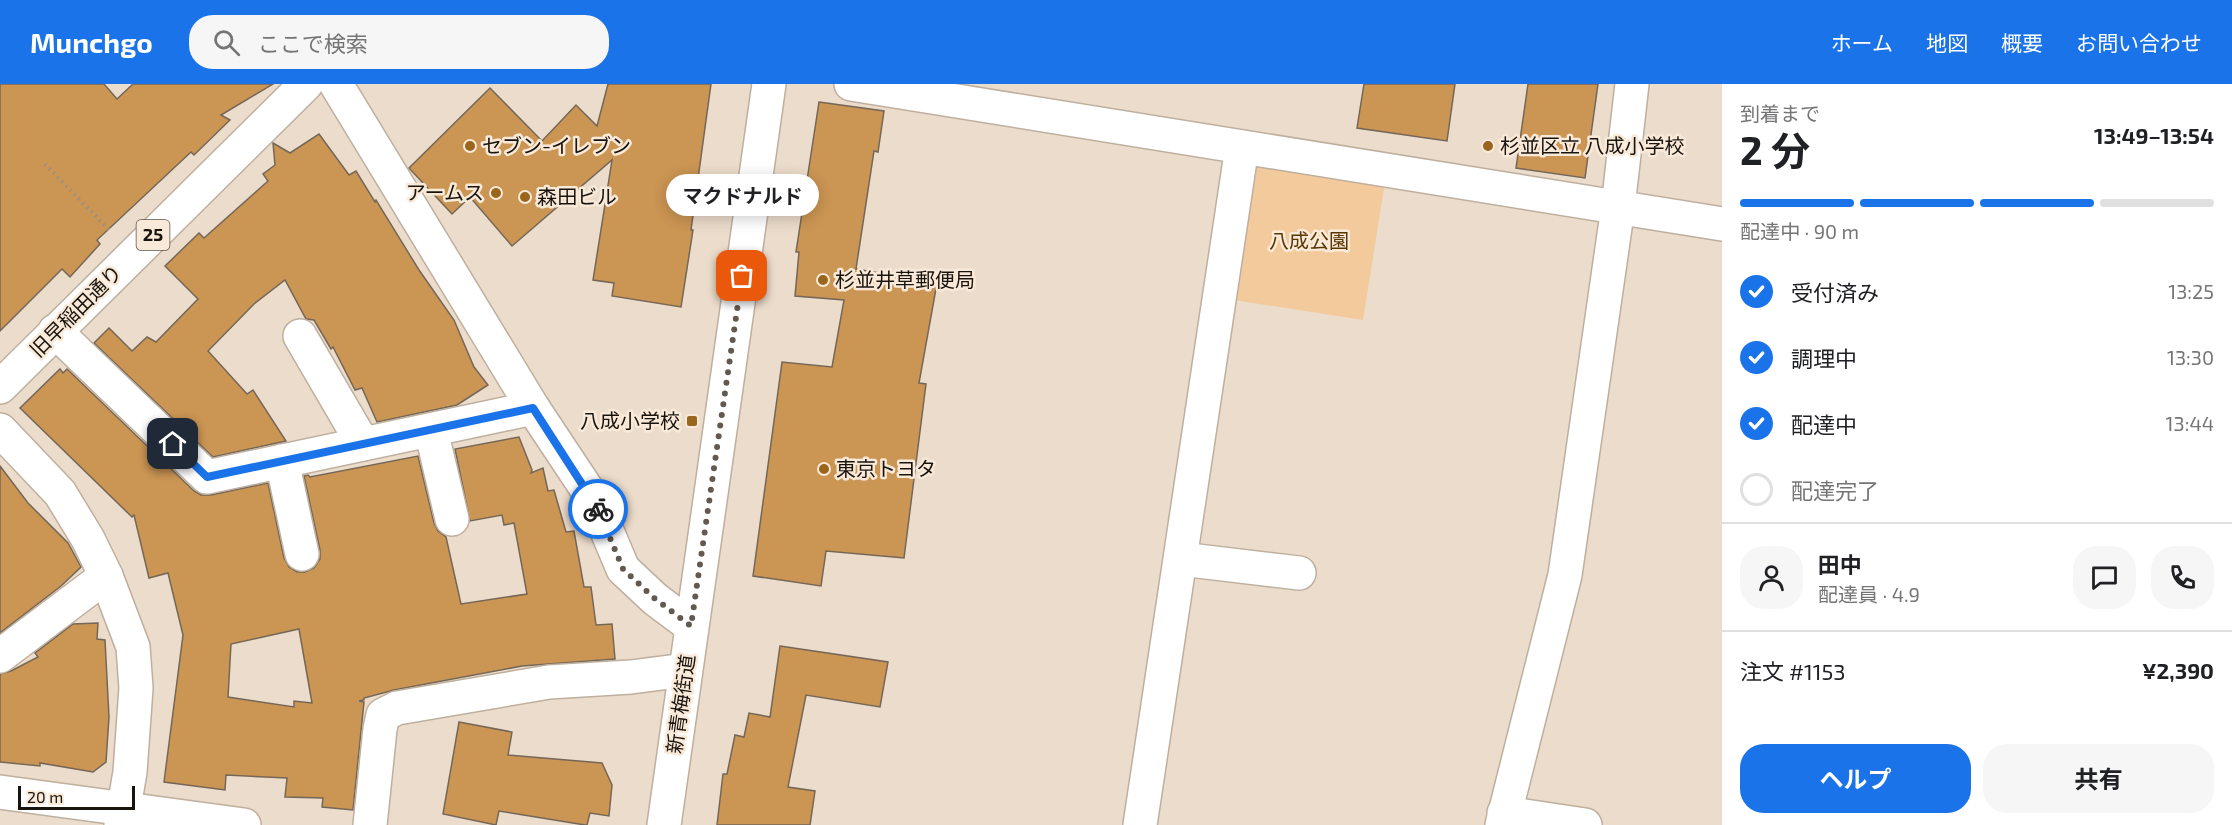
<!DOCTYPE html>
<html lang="ja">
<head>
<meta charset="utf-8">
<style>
  :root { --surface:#fff; --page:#f6f6f6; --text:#202124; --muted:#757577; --line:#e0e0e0; --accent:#1a73e8 }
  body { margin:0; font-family:"Exo 2","Noto Sans JP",sans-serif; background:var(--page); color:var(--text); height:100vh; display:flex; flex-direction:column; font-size:22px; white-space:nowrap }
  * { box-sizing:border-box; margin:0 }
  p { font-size:20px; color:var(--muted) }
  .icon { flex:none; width:33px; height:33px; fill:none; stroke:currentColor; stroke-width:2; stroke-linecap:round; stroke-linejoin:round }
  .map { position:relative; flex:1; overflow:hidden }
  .drawer { display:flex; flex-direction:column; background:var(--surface); width:510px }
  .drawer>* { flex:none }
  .scale { position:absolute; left:18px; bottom:15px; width:117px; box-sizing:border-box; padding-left:6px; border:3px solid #18130d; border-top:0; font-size:16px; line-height:21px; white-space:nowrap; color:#18130d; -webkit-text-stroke:4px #f9e9d8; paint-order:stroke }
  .pin { position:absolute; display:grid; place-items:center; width:51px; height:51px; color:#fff; margin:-26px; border-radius:12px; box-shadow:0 3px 9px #0006 }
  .courier { position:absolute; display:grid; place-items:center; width:60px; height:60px; margin:-30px; border:4px solid #1a73e8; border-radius:50%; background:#fff; color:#222; box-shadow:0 2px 8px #0007 }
  .bubble { position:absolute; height:42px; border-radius:21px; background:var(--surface); box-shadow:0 3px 15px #0003; font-size:20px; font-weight:700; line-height:42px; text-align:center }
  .overview em { font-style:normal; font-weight:700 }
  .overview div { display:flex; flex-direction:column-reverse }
  .overview { display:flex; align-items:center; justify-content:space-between; height:102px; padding:0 18px }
  h1 { font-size:39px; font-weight:700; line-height:45px }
  .bar { display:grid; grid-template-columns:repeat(4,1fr); gap:9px 6px; align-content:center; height:72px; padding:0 18px }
  .bar i { height:8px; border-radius:4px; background:var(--line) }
  .bar .active { background:var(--accent) }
  .bar p { grid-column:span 4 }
  .line { display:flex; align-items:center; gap:15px; padding:0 18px; border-top:2px solid var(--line) }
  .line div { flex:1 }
  .round { display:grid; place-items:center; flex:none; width:63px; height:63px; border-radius:24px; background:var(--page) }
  ol { padding:0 18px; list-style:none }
  li { display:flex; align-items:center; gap:18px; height:66px }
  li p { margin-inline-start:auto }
  li .icon { padding:6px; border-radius:50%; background:var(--accent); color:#fff; stroke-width:4 }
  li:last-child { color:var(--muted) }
  li i { width:33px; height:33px; border:3px solid var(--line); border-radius:50% }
  .button { display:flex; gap:12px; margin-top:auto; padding:12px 18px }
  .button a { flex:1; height:69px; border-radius:24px; background:var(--accent); color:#fff; font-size:24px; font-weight:700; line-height:69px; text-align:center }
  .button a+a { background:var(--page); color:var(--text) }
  header { display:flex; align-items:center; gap:36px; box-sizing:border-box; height:84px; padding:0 30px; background:var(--accent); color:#fff }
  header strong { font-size:28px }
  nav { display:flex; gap:33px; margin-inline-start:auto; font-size:21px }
  .search { width:420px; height:54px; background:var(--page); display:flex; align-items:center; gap:15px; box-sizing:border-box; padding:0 21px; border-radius:24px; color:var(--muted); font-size:22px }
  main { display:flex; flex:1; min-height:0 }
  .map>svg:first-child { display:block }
  .green { fill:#f3ca9b }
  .building { fill:#cb9553; stroke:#756758; stroke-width:1.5; fill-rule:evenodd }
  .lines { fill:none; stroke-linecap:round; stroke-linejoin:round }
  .minor-casing { stroke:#beaf9e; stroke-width:36 }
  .major-casing { stroke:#beaf9e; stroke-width:36 }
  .path { stroke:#9a8e81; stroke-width:4; stroke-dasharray:1.5 4.5; stroke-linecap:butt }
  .minor { stroke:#fff; stroke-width:33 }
  .major { stroke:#fff; stroke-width:33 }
  .done { stroke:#625950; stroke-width:6; stroke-dasharray:0 10.8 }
  .route { stroke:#1a73e8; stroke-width:8 }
  .poi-dot { fill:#9a651d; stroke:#f9e9d8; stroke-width:2 }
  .labels { text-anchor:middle; stroke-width:5; stroke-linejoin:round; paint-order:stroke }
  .shield { fill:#f9e9d8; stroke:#5c534a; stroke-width:1.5 }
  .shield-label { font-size:18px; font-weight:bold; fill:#18130d }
  .poi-label { font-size:20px; fill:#18130d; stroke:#f9e9d8; text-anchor:start }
  .park-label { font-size:20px; fill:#5a3600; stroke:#f9e9d8 }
  .street-label { font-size:20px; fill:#18130d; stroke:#f9e9d8 }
</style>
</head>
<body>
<header>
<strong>Munchgo</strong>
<div class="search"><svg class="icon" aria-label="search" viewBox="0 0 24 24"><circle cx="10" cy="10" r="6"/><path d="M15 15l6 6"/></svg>ここで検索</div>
<nav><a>ホーム</a><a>地図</a><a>概要</a><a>お問い合わせ</a></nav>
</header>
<main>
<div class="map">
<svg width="1722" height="741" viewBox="0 0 1722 741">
  <rect width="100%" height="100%" fill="#ecdccb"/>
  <polygon class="green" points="1255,79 1385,98 1363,236 1234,216"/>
  <g class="building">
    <polygon points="0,0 104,0 117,15 133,0 273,0 221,31 230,36 194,71 191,68 97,156 100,160 70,193 62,185 0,247"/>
    <polygon points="608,0 711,0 691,146 693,146 681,223 612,212 614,199 593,196 612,76 512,162 470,113 452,130 409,84 490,4 542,57 576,21 597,42"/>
    <polygon points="1364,0 1455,0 1447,57 1357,44"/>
    <polygon points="1528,0 1598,0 1585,94 1516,84"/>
    <polygon points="819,18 884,27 878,68 874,67 856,185 937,199 919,299 926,300 904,474 826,467 821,502 753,492 782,278 832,283 844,216 795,212 799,168 796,168"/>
    <polygon points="319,50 349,91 356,87 375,118 376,116 419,186 454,236 474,283 488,301 457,321 377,338 362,304 355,306 333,263 331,265 314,236 306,235 285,196 254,220 208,267 247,310 253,306 286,357 213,373 94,259 109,244 132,267 147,253 156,258 198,215 165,182 199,149 204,154 268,97 263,90 275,81 273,59 290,69"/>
    <path d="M60 285 63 289 67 285 194 407 201 411H211L268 399 284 474 289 483 297 488H305L314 484 320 475V466L304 392 308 391 310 393 418 372 434 439 438 447 446 453 461 520 527 510 514 439 504 441 502 431 470 437 455 365 519 353 532 386 531 389 543 384 548 407 554 406 566 448 574 447 584 503H591L596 541 612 540 615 575 522 582 394 606 364 614V616L359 617 364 618 353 726 322 723 323 714 285 713 287 694 226 691 225 706 164 698 183 551 168 489 149 494 134 431 132 433 20 324ZM299 545 312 619 294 617V623L228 613 231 560Z"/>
    <polygon points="0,382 28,419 68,459 81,483 61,502 0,549"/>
    <polygon points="98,539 97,555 105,556 109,633 106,678 93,688 40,679 40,682 0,678 0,590 11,587 38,573 35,569 73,540"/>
    <polygon points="780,562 888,578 880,623 806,611 788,703 815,707 810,741 717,741 723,690 727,690 735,651 744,653 749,629 770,633"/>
    <polygon points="459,638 512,648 508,671 602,679 612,701 609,732 590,729 587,741 585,741 499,727 496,741 443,730"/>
  </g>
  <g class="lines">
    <g class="minor-casing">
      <g id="minor">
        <polyline points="336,0 533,324 594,416 623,485 655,515 691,542"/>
        <polyline points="851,0 1722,140"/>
        <polyline points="55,247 207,393 533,324"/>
        <polyline points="300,252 363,360"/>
        <polyline points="0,346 60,409 88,455 106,492 133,563 136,604 130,688 121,741"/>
        <polyline points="431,346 452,435"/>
        <polyline points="282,377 302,470"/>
        <polyline points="1181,475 1299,489"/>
        <polyline points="0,572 106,492"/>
        <polyline points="0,708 244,741"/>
        <polyline points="1504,729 1585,741"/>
        <polyline points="370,741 380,645 383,631 397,624 549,598 631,593 685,586"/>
        <polyline points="1140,741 1242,63"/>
        <polyline points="1502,741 1565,491 1618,123 1632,0"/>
      </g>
    </g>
    <g class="major-casing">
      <g id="major">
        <polyline points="0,303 306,0"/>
        <polyline points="664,741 769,0"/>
      </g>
    </g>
    <polyline class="path" points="45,80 109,146"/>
    <use href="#minor" class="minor"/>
    <use href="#major" class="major"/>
  </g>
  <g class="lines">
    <polyline class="done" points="598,425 623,485 654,514 691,542 742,192"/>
    <polyline class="route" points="173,360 207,393 533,324 598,425"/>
  </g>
  <g class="poi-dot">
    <circle cx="470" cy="62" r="6"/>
    <circle cx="1488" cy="62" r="6"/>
    <circle cx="496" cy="109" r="6"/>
    <circle cx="525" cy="113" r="6"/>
    <circle cx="823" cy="196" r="6"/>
    <rect x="686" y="331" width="12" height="12" rx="3"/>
    <circle cx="824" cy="385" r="6"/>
  </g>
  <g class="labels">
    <rect class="shield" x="136.5" y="136" width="33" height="30" rx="4.5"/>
    <g class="shield-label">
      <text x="153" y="157">25</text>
    </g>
    <g class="poi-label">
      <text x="482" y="69">セブン-イレブン</text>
      <text x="1500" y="69">杉並区立 八成小学校</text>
      <text x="484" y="116" text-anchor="end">アームス</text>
      <text x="537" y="120">森田ビル</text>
      <text x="835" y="203">杉並井草郵便局</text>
      <text x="680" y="344" text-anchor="end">八成小学校</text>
      <text x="836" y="392">東京トヨタ</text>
    </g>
    <g class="park-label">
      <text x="1309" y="164">八成公園</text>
    </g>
    <g class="street-label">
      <text transform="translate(76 227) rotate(-45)" y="7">旧早稲田通り</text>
      <text transform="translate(681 620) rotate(-82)" y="7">新青梅街道</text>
    </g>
  </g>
</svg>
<div class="scale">20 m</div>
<div class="pin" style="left:742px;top:192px;background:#ea580c"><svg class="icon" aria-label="bag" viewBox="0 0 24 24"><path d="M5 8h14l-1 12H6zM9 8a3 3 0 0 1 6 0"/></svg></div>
<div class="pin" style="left:173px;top:360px;background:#1f2937"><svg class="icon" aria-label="home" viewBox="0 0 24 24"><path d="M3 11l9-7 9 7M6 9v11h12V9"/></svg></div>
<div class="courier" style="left:598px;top:425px"><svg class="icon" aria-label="bike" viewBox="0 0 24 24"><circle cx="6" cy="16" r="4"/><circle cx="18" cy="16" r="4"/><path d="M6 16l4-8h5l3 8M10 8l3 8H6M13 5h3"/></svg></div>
<div class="bubble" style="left:666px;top:90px;width:153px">マクドナルド</div>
</div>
<section class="drawer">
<div class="overview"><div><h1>2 分</h1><p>到着まで</p></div><em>13:49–13:54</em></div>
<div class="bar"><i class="active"></i><i class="active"></i><i class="active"></i><i></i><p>配達中 · 90 m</p></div>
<ol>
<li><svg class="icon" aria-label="check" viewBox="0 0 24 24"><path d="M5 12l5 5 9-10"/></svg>受付済み<p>13:25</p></li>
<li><svg class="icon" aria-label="check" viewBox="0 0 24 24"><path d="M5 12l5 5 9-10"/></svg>調理中<p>13:30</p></li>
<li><svg class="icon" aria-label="check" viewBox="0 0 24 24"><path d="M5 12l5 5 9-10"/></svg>配達中<p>13:44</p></li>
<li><i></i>配達完了</li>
</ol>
<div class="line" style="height:108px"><a class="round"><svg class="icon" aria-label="person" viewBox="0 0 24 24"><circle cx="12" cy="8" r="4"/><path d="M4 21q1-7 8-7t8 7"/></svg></a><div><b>田中</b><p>配達員 · 4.9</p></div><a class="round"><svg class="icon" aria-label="chat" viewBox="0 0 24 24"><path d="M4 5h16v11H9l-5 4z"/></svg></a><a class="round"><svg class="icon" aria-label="phone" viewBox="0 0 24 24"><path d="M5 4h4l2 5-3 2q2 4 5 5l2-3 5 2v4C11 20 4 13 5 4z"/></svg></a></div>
<div class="line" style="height:78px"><div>注文 #1153</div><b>¥2,390</b></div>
<div class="button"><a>ヘルプ</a><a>共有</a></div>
</section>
</main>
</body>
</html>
